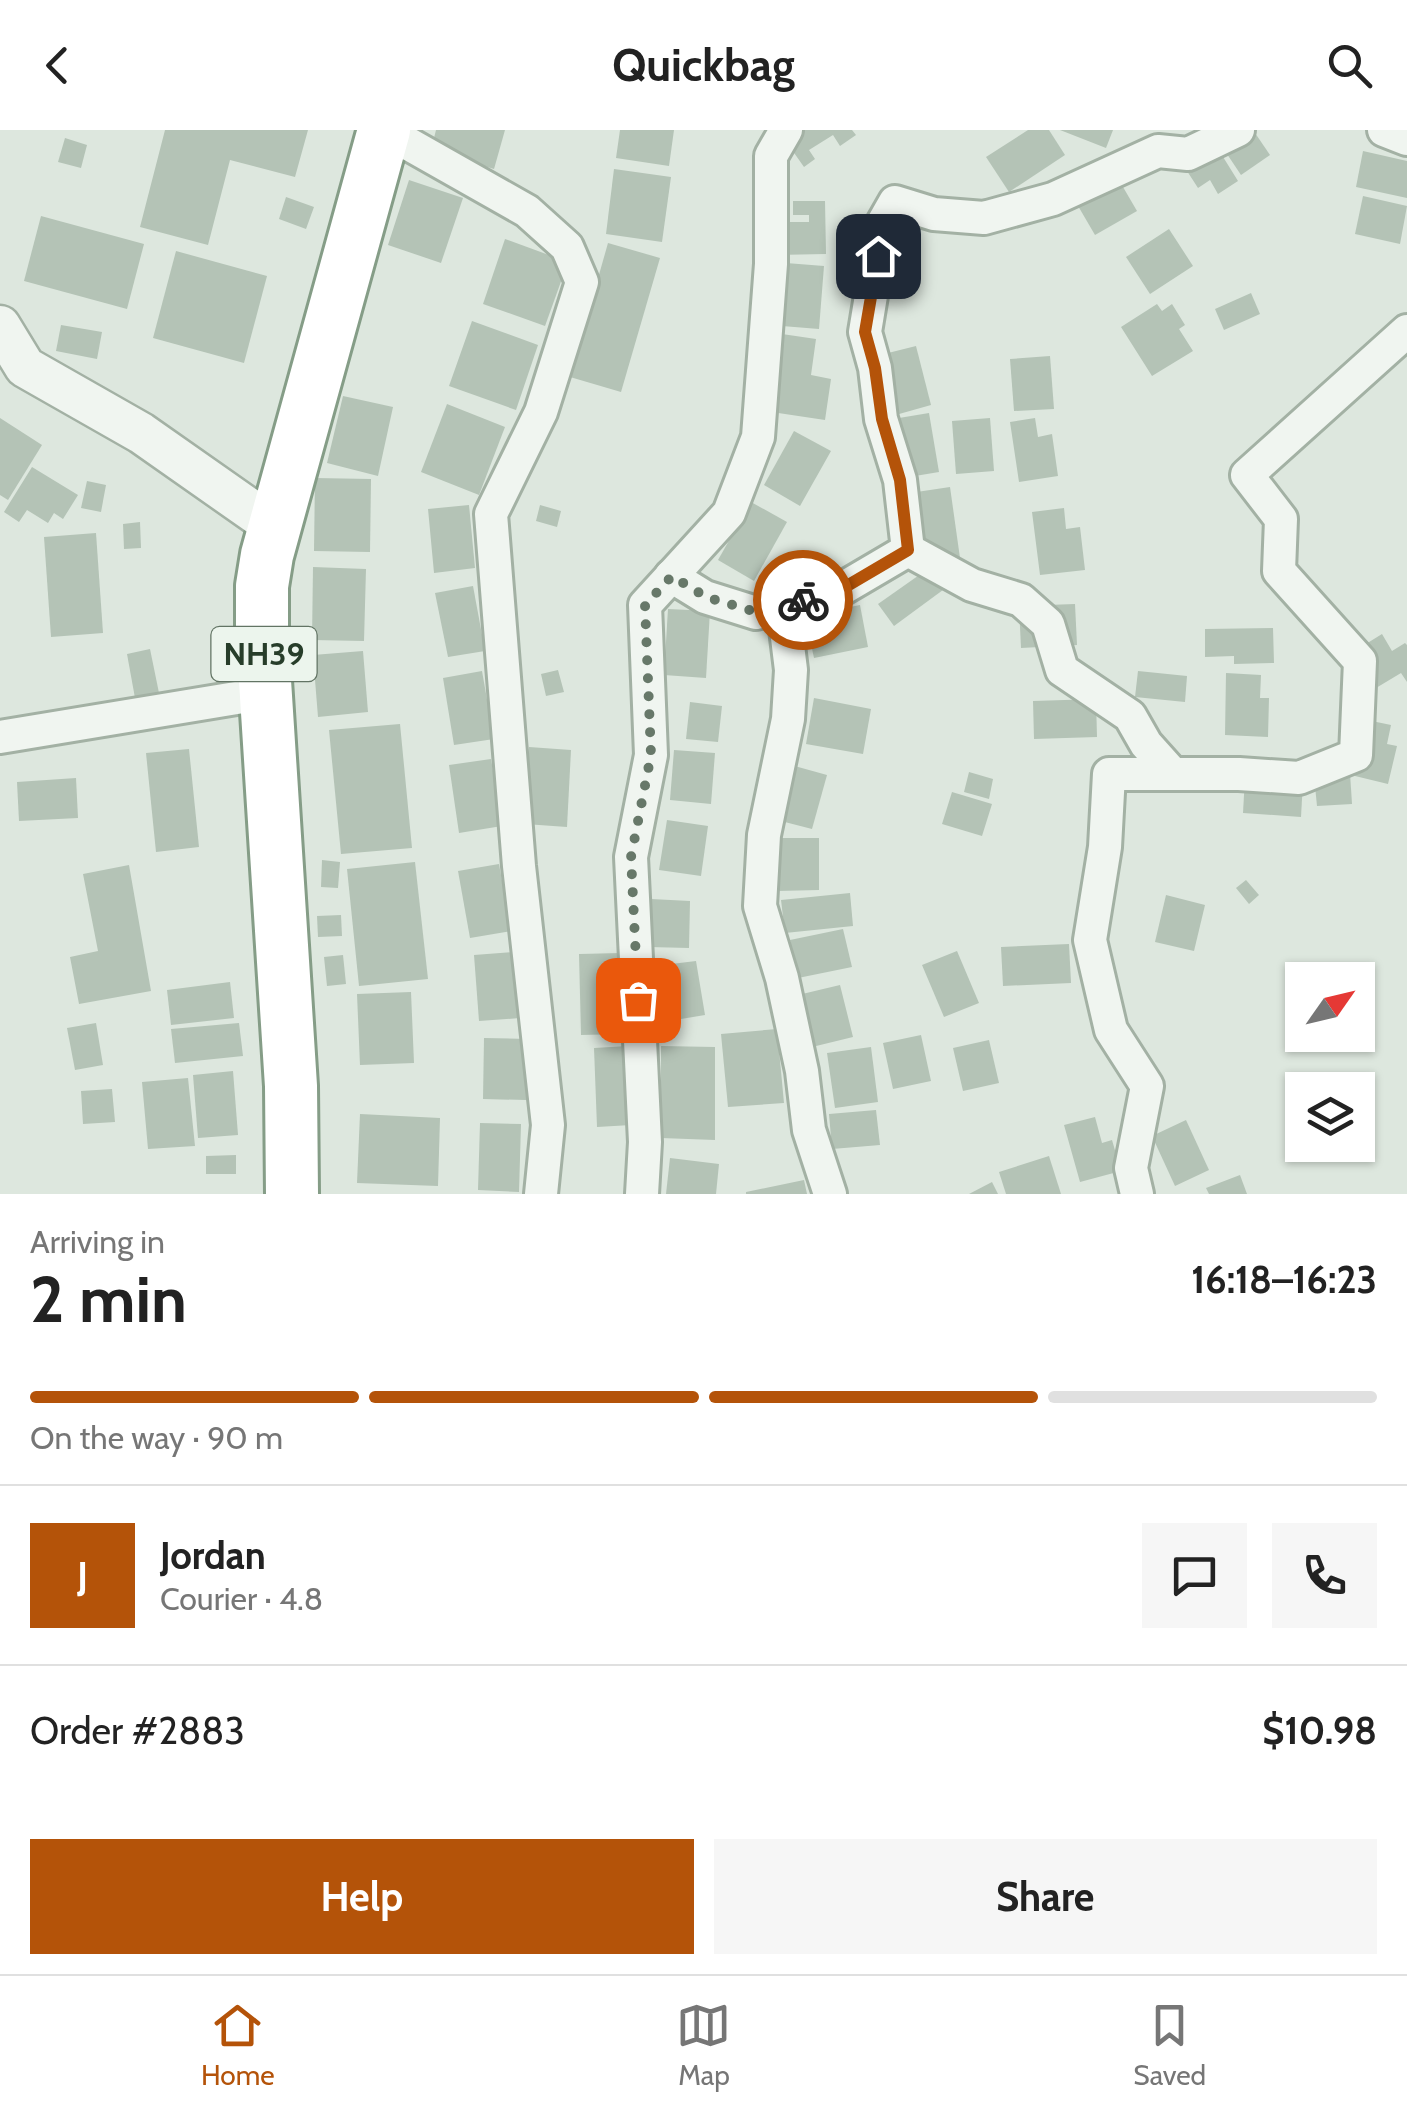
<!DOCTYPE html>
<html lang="en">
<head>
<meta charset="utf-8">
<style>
  :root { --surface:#fff; --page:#f6f6f6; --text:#222; --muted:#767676; --line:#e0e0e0; --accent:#b45309 }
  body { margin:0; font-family:Cabin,sans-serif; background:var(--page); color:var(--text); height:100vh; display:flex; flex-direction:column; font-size:38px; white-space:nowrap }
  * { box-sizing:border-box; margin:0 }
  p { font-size:32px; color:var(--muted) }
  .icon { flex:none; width:55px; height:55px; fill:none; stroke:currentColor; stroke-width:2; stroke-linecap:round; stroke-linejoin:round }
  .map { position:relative; height:1064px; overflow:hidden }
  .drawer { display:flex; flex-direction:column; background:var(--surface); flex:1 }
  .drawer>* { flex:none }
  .needle { width:65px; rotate:56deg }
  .fabs { position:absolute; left:1285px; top:832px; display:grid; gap:20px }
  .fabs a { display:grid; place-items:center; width:90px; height:90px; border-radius:0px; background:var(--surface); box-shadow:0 2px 8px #0004; font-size:50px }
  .pin { position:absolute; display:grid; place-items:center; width:85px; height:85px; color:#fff; margin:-42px; border-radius:20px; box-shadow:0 5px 15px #0006 }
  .courier { position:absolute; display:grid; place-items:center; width:100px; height:100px; margin:-50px; border:8px solid #b45309; border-radius:50%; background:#fff; color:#222; box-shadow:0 2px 12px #0007 }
  .head em { font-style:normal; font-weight:700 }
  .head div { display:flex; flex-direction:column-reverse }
  .head { display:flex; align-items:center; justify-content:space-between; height:170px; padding:0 30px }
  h1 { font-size:65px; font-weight:700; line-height:75px }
  .bar { display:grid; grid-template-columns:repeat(4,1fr); gap:15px 10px; align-content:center; height:120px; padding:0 30px }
  .bar i { height:12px; border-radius:8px; background:var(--line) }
  .bar .current { background:var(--accent) }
  .bar p { grid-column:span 4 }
  .line { display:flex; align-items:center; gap:25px; padding:0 30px; border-top:2px solid var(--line) }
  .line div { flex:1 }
  .round { display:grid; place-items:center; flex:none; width:105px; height:105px; border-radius:0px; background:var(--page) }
  .action { display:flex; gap:20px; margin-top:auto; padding:20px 30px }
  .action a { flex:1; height:115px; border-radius:0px; background:var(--accent); color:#fff; font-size:40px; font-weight:700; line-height:115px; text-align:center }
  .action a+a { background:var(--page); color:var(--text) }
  header { display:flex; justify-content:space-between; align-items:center; height:130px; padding:0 30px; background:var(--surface); font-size:45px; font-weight:700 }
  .tab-bar { display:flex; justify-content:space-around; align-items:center; height:140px; border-top:2px solid var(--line); background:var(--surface); font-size:28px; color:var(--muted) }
  .tab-bar a { display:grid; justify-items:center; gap:5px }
  .tab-bar .current { color:var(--accent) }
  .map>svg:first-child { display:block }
  .building { fill:#b4c3b6 }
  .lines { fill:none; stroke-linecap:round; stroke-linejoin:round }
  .minor-casing { stroke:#a3b1a4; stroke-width:38 }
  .tertiary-casing { stroke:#a3b1a4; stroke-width:45 }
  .trunk-casing { stroke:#859d87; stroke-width:58 }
  .minor { stroke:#f0f5f0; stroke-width:32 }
  .tertiary { stroke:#f0f5f0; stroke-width:40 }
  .trunk { stroke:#fff; stroke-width:52 }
  .done { stroke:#677869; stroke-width:10; stroke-dasharray:0 18 }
  .route { stroke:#b45309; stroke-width:12 }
  .labels { text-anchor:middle; stroke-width:8; stroke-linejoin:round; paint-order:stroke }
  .shield { fill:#ecf5ed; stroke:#627464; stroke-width:2.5 }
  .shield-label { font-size:32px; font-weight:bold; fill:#273d2a }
</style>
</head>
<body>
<header><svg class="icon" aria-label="back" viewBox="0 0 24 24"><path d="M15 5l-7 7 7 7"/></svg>Quickbag<svg class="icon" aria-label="search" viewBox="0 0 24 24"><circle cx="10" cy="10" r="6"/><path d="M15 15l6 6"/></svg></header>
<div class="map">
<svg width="1407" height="1064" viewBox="0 0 1407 1064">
  <rect width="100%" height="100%" fill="#dde7de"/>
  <g class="building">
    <polygon points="165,0 308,0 295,47 230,30 208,115 140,97"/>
    <polygon points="436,0 505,0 494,39 431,20"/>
    <polygon points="620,0 674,0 669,36 616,28"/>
    <polygon points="778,0 852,0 856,5 840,16 833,5 809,20 815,29 804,37"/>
    <polygon points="1028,0 1049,0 1065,25 1009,62 986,27"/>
    <polygon points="1060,0 1113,0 1106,18"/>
    <polygon points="1253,0 1270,25 1241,45 1217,9"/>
    <polygon points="1210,6 1238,51 1218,64 1210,50 1198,58 1178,27"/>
    <polygon points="65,8 87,15 81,38 58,32"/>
    <polygon points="1363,21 1407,31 1407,68 1356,57"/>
    <polygon points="614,39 671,47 662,112 606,104"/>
    <polygon points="1116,45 1137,81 1095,105 1074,69"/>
    <polygon points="409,50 463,68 441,133 388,115"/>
    <polygon points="1363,66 1407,76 1400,114 1355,104"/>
    <polygon points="286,67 314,77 306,99 279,89"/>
    <polygon points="793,71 825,71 826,124 775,125 775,92 809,92 809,85 793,85"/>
    <polygon points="41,86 144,114 127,179 24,151"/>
    <polygon points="1169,99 1193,136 1150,164 1126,127"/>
    <polygon points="505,109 568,132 545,196 483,174"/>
    <polygon points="608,113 660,128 621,262 570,247"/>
    <polygon points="176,121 267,146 244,233 153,208"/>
    <polygon points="786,133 824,136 819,199 782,196"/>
    <polygon points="1251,163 1260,184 1224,200 1215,179"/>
    <polygon points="1157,174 1162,181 1172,174 1185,195 1179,199 1193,221 1152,246 1121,197"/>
    <polygon points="472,191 538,215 516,280 449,256"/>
    <polygon points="61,195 102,202 97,229 56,221"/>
    <polygon points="782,204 816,209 811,245 831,249 825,290 765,281"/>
    <polygon points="916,216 931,275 892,286 876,226"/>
    <polygon points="1050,226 1054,279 1014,281 1010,229"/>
    <polygon points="343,266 393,277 378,346 327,333"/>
    <polygon points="447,274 505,297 479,365 421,342"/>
    <polygon points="929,283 939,342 903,348 893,289"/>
    <polygon points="0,288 42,315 8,370 0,365"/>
    <polygon points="990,288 994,341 956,344 952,291"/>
    <polygon points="1035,288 1038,307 1052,304 1058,346 1019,352 1010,292"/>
    <polygon points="794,301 831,321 800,376 764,355"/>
    <polygon points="32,337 78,365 63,389 54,383 48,393 27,380 19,392 4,382"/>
    <polygon points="315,348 371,349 370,422 314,421"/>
    <polygon points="87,351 106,355 101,382 81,378"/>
    <polygon points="950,357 960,428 921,434 910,363"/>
    <polygon points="751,372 787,392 754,451 718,430"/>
    <polygon points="469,375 475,438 434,443 428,379"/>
    <polygon points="540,375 561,381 557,397 536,391"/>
    <polygon points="1064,378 1066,399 1080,397 1085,440 1040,445 1032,382"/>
    <polygon points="140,392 141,418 124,419 123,394"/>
    <polygon points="96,403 103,503 51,507 44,407"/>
    <polygon points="932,436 947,457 894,496 878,474"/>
    <polygon points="313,437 366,439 364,511 312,510"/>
    <polygon points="473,456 485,521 448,527 435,463"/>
    <polygon points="1075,474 1077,515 1021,518 1019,476"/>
    <polygon points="860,475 868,517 814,528 805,486"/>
    <polygon points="668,479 710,481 706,548 664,545"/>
    <polygon points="1273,498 1274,533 1234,534 1234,526 1205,527 1205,499"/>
    <polygon points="1382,504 1392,521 1405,513 1407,515 1407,552 1401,543 1376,558 1353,522"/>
    <polygon points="150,519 159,563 135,568 127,524"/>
    <polygon points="363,521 368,582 318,587 313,525"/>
    <polygon points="558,540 564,562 546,566 541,544"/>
    <polygon points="482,541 494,609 454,615 443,548"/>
    <polygon points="1138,541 1187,546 1185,572 1135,567"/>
    <polygon points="1226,543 1261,545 1260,568 1269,568 1268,607 1225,605"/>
    <polygon points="814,568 871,579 863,624 806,614"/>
    <polygon points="1096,569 1097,607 1034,609 1033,571"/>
    <polygon points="690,572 722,576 718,612 686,609"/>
    <polygon points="1367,590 1391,595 1387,614 1397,616 1388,654 1355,646"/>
    <polygon points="400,594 412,718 341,724 329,600"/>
    <polygon points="529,617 571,620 567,697 525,694"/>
    <polygon points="189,619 199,717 156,722 146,623"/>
    <polygon points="674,620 715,623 711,674 670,670"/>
    <polygon points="491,629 502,696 459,703 449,635"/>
    <polygon points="791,635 827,645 812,699 777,690"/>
    <polygon points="969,642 993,649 989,669 964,662"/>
    <polygon points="1350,643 1352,674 1317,676 1314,646"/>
    <polygon points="1245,647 1303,651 1301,687 1243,683"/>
    <polygon points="76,648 78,688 19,691 17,652"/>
    <polygon points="952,662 992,674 982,706 942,694"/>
    <polygon points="667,690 708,696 701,746 659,740"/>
    <polygon points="777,708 819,708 819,760 777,761"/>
    <polygon points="322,730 340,732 338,758 321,757"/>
    <polygon points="415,732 428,849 359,856 347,739"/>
    <polygon points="499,734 511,801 470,808 458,741"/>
    <polygon points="129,735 151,861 79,874 70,827 98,821 83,744"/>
    <polygon points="1246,750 1259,765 1249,774 1236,758"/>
    <polygon points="850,763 853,796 785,803 781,770"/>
    <polygon points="1166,765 1205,775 1194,821 1155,812"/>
    <polygon points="651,769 690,771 689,818 649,817"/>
    <polygon points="341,785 342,806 318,807 317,786"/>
    <polygon points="843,799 852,837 798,848 790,810"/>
    <polygon points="1069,814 1071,853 1003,856 1001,817"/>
    <polygon points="957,821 979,873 944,887 922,835"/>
    <polygon points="515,822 520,888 479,891 474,825"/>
    <polygon points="621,823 623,904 581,905 579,824"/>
    <polygon points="343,825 346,854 327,856 324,827"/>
    <polygon points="696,831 705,885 663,892 655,836"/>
    <polygon points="230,852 234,888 171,895 167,860"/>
    <polygon points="840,855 853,907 812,917 798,865"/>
    <polygon points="411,862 414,933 360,935 357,864"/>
    <polygon points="96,893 103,935 75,940 67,898"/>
    <polygon points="239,893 243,926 175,933 171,899"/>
    <polygon points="777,899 784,973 728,977 721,904"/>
    <polygon points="921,905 931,951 893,959 883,913"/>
    <polygon points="484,908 528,909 526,970 483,969"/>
    <polygon points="989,910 999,953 963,961 953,918"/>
    <polygon points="628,916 631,995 597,997 594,918"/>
    <polygon points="661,916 715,917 715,1010 661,1008"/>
    <polygon points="871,917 878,972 835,978 827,923"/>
    <polygon points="233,941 238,1005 198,1008 193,945"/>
    <polygon points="188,948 195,1016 148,1019 142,952"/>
    <polygon points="112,959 115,992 83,994 81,961"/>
    <polygon points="876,980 880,1015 832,1019 829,984"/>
    <polygon points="360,984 440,988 438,1056 357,1053"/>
    <polygon points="1095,987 1102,1013 1112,1010 1121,1041 1080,1052 1064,995"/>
    <polygon points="1186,990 1209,1040 1175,1056 1152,1006"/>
    <polygon points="480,993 521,994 519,1062 478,1060"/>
    <polygon points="236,1025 236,1044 206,1044 206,1026"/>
    <polygon points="1049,1026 1061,1064 1006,1064 999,1042"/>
    <polygon points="670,1028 719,1034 716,1064 666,1064"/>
    <polygon points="1240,1045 1247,1064 1209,1064 1206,1058"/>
    <polygon points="804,1050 807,1064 746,1064 746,1062"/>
    <polygon points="992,1052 998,1064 969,1064"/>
  </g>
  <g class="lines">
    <g class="minor-casing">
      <g id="minor">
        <polyline points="384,0 527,81 567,117 582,152 541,282 491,384 519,736 548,995 541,1064"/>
        <polyline points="1384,0 1407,9"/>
        <polyline points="908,420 972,455 1021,470 1048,494 1062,540 1130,586 1146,614 1172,643"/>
        <polyline points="671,446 705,467 756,483 840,460 908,420 900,350 881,289 875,238 865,202 883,93 895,72 934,84 984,88 1053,69 1158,21 1188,24 1238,0"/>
        <polyline points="783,475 791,540 788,589 764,705 760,776 782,848 802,941 809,1000 830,1064"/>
        <polyline points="0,607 267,563"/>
        <polyline points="642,1064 645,1012 631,727 651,625 645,475 729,383 758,307 771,134 771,26 786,0"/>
        <polyline points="1137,1064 1131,1038 1147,956 1111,900 1090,810 1105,717 1109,644 1239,644 1299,648 1356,625 1360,531 1279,441 1281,389 1247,345 1407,201"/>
      </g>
    </g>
    <g class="tertiary-casing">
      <polyline id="tertiary" points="0,196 25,237 141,303 275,397"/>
    </g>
    <g class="trunk-casing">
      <polyline id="trunk" points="292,1064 291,956 262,504 262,456 267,425 384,0"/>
    </g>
    <use href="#minor" class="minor"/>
    <use href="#tertiary" class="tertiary"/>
    <use href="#trunk" class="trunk"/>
  </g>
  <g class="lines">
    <polyline class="done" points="638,870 631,727 651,625 645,475 672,446 706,467 756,482 803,470"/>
    <polyline class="route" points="803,470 840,460 908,420 900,350 882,289 875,238 865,202 878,126"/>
  </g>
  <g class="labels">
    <rect class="shield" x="211.5" y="497" width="105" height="54" rx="8"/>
    <g class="shield-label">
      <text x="264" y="535">NH39</text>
    </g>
  </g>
</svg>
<div class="fabs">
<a><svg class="needle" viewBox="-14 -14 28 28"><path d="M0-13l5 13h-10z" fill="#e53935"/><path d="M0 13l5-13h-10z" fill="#767676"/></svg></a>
<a><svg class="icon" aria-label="layers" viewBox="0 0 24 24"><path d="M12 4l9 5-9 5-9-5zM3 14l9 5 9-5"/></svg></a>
</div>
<div class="pin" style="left:638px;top:870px;background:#ea580c"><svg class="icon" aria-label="bag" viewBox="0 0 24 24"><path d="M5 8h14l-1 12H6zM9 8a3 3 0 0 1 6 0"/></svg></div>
<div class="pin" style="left:878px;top:126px;background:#1f2937"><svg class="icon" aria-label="home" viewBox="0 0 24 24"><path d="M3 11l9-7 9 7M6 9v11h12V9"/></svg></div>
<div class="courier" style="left:803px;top:470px"><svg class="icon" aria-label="bike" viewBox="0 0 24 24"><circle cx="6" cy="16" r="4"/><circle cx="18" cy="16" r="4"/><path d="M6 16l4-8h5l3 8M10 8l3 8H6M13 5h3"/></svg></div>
</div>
<section class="drawer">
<div class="head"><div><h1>2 min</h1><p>Arriving in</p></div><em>16:18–16:23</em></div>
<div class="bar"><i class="current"></i><i class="current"></i><i class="current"></i><i></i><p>On the way · 90 m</p></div>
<div class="line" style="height:180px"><b class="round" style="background:var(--accent);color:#fff">J</b><div><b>Jordan</b><p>Courier · 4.8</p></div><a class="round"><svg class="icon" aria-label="chat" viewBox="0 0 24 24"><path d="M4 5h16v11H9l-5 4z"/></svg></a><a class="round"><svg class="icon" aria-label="phone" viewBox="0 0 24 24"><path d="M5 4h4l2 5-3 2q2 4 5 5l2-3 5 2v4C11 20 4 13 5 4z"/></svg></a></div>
<div class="line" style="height:130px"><div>Order #2883</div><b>$10.98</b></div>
<div class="action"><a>Help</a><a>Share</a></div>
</section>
<nav class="tab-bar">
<a class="current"><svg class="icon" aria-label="home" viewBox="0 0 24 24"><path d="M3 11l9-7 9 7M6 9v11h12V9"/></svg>Home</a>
<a><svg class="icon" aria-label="map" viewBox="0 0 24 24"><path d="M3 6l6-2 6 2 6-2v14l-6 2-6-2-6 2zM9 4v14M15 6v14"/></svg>Map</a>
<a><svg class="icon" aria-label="saved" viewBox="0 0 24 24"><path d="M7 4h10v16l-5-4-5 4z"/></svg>Saved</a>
</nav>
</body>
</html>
